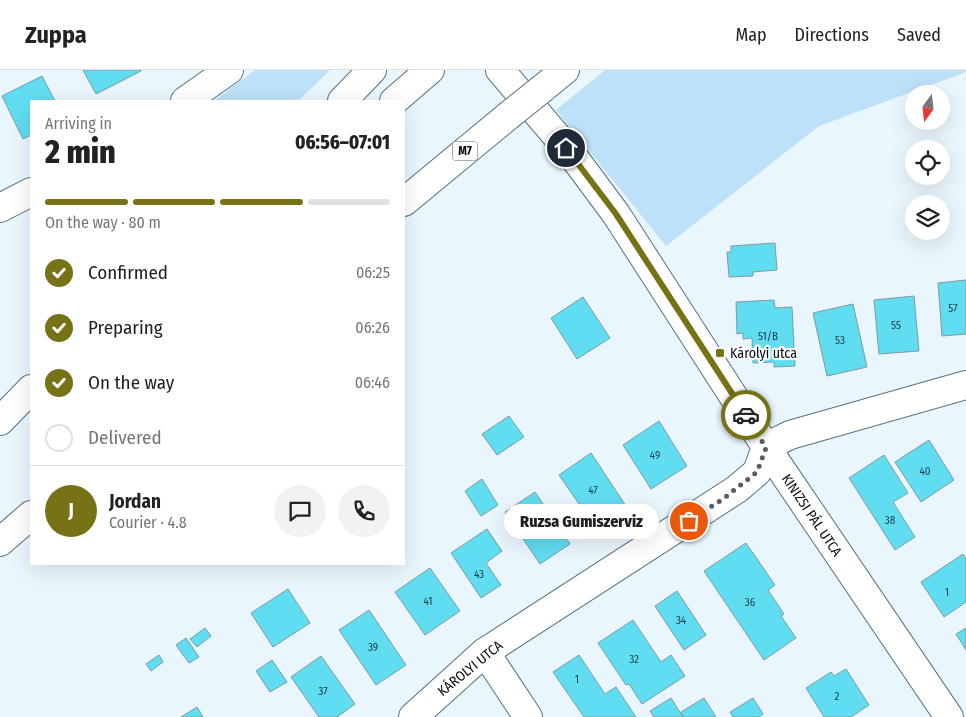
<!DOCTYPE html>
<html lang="en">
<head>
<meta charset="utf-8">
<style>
  :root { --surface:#fff; --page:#f2f2f2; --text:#222; --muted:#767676; --line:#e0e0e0; --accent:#777215 }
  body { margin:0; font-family:"Fira Sans Condensed",sans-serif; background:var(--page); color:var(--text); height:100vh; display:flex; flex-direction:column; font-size:19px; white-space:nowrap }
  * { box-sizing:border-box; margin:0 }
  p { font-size:16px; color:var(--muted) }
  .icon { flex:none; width:28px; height:28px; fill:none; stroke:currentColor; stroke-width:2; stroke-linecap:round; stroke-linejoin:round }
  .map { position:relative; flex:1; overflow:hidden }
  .side { position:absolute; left:30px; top:30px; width:375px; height:465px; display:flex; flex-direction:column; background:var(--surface); border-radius:0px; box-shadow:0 5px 20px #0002 }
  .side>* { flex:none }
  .needle { width:32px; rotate:195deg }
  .controls { position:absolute; left:905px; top:15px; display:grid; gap:10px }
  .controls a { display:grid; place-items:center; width:45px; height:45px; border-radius:50%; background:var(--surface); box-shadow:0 5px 20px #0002; font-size:25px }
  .pin { position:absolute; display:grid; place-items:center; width:42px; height:42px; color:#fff; margin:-21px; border:2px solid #fff; border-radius:50%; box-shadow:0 1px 5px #0007 }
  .courier { position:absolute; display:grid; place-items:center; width:50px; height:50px; margin:-25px; border:4px solid #777215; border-radius:50%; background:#fff; color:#222; box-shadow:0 1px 6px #0007 }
  .bubble { position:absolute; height:35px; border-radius:18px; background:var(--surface); box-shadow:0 5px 20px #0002; font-size:16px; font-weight:800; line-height:35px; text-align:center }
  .head em { font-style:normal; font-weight:800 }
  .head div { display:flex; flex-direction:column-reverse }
  .head { display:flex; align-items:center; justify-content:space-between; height:85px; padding:0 15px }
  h1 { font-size:32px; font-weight:800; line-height:38px }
  .bar { display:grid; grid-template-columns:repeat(4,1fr); gap:8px 5px; align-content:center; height:60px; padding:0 15px }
  .bar i { height:6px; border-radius:4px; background:var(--line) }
  .bar .selected { background:var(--accent) }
  .bar p { grid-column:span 4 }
  .line { display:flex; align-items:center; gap:12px; padding:0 15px; border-top:1px solid var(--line) }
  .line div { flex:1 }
  .round { display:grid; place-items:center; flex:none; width:52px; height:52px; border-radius:26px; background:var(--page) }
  ol { padding:0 15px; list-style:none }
  li { display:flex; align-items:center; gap:15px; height:55px }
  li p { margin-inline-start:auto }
  li .icon { padding:5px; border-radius:50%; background:var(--accent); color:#fff; stroke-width:4 }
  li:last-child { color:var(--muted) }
  li i { width:28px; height:28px; border:2px solid var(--line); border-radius:50% }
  header { display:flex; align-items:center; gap:30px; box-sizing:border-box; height:70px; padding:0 25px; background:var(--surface); border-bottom:1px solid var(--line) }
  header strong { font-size:24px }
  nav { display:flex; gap:28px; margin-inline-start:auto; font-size:18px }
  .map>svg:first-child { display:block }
  .green { fill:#bde1f8 }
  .building { fill:#61ddf1; stroke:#799ca3 }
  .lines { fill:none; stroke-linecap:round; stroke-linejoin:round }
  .minor-casing { stroke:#557080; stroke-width:30 }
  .tertiary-casing { stroke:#557080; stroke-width:30 }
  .motorway-casing { stroke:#557080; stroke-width:30 }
  .minor { stroke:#fff; stroke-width:28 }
  .tertiary { stroke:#fff; stroke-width:28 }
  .motorway { stroke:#fff; stroke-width:28 }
  .motorway-bridge-casing { stroke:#557080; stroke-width:30; stroke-linecap:butt }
  .motorway-bridge { stroke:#fff; stroke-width:28 }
  .done { stroke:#545f65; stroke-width:5; stroke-dasharray:0 9 }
  .route { stroke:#777215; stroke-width:6 }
  .poi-dot { fill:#777215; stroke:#fff; stroke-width:2 }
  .labels { text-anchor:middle; stroke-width:4.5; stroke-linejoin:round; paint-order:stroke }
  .number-label { font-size:11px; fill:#1b414a }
  .shield { fill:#fff; stroke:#4f565a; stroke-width:1 }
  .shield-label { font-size:12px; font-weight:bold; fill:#040d13 }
  .poi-label { font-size:14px; fill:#040d13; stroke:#fff; text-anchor:start }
  .street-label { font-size:14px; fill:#040d13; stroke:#fff }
</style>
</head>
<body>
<header>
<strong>Zuppa</strong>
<nav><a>Map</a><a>Directions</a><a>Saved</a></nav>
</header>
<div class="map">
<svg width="966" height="647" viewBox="0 0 966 647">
  <rect width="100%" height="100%" fill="#eaf6fe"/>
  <g class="green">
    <polygon points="255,0 330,0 298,31 214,31"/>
    <polygon points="605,0 966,0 966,2 819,56 666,176 556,40"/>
  </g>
  <g class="building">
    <polygon points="83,0 141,0 141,1 96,24"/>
    <polygon points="42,6 55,31 31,31 31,65 23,69 2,26"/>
    <polygon points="775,173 777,200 753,202 753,206 729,207 727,182 731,182 731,176"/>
    <polygon points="966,210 966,264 942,266 938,213"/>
    <polygon points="914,226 919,281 879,284 874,230"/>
    <polygon points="583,227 610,268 577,289 551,248"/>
    <polygon points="774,230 775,238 792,237 795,296 774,297 774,292 753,293 752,268 743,269 743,263 737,264 736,232"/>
    <polygon points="853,234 867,297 827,306 813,243"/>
    <polygon points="509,346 524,367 497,385 482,364"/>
    <polygon points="659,351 687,396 651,419 623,375"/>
    <polygon points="929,370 954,410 921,432 895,392"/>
    <polygon points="591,383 626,436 595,457 559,405"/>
    <polygon points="884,385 908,423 893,432 915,467 895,480 849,408"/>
    <polygon points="482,409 498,435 481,446 465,421"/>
    <polygon points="535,422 570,474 540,494 505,442"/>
    <polygon points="487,459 502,481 486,493 501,515 481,528 451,483"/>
    <polygon points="746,473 775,515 768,520 784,544 781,546 796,568 764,590 704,501"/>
    <polygon points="963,484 966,489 966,532 944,547 921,512"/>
    <polygon points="430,498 460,541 425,565 395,522"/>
    <polygon points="288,519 310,553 273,577 251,543"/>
    <polygon points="677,521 706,565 684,580 655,536"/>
    <polygon points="369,540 406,595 376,615 339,560"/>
    <polygon points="633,550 661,592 671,585 685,606 642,634 629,614 626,615 598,573"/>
    <polygon points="205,558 211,566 197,577 190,569"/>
    <polygon points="966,558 966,580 956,564"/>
    <polygon points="186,568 199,587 189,593 176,575"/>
    <polygon points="159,585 163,592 151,601 146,594"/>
    <polygon points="579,585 605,624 616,617 636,647 584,647 553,602"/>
    <polygon points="321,586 355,634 337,647 319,647 291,607"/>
    <polygon points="272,590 287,612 270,622 256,601"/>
    <polygon points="846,599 869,635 851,647 824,647 806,618 831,602 834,606"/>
    <polygon points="671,628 683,647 654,647 650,641"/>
    <polygon points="704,628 716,647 684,647 681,642"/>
    <polygon points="753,628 763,644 759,647 733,647 730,642"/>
    <polygon points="197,637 203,647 181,647"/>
  </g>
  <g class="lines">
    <g class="minor-casing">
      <g id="minor">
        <polyline points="185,31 229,0"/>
        <polyline points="0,138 31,122"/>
        <polyline points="766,377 790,365 966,315"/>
        <polyline points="485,582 528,647"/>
      </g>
    </g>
    <g class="tertiary-casing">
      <g id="tertiary">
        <polyline points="500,0 567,78 616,144 766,377 949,647"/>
        <polyline points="413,647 485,582 737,419 757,402 766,377"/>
      </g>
    </g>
    <g class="motorway-casing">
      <g id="motorway">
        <polyline points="543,18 565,0"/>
        <polyline points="342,31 372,0"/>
        <polyline points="394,31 430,0"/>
        <polyline points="404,132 508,46"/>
        <polyline points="0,351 31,319"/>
        <polyline points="0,472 31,445"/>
      </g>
    </g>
    <use href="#minor" class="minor"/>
    <use href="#tertiary" class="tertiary"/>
    <use href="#motorway" class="motorway"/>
    <g class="motorway-bridge-casing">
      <polyline id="motorway-bridge" points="508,46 543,18"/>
    </g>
    <use href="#motorway-bridge" class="motorway-bridge"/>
  </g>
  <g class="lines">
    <polyline class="done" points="689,451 723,429 757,402 766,378 746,345"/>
    <polyline class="route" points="566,78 616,144 746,345"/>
  </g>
  <rect class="poi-dot" x="715" y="278" width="10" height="10" rx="2.5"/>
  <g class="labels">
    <g class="number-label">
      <text x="953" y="242">57</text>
      <text x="896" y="259">55</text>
      <text x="768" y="270">51/B</text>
      <text x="840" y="274">53</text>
      <text x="655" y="389">49</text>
      <text x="925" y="405">40</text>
      <text x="593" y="424">47</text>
      <text x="890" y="454">38</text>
      <text x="479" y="508">43</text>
      <text x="947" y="526">1</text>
      <text x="428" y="535">41</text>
      <text x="750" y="536">36</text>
      <text x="681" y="554">34</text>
      <text x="373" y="581">39</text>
      <text x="634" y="593">32</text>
      <text x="577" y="613">1</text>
      <text x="323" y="625">37</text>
      <text x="837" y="630">2</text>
    </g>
    <rect class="shield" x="452.5" y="71.5" width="25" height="19" rx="4"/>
    <g class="shield-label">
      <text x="465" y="85">M7</text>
    </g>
    <g class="poi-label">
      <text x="730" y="288">Károlyi utca</text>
    </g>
    <g class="street-label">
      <text transform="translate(812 445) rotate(56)" y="5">KINIZSI PÁL UTCA</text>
      <text transform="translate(470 598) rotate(-39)" y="5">KÁROLYI UTCA</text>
    </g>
  </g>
</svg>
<div class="controls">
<a><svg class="needle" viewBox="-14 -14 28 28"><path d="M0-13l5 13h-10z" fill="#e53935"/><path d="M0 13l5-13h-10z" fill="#767676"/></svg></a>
<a><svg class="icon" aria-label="locate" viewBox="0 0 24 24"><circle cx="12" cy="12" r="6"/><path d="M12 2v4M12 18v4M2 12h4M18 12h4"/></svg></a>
<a><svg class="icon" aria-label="layers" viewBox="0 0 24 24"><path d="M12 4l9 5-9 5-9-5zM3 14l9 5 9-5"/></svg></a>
</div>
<div class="pin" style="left:689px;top:451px;background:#ea580c"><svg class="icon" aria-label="bag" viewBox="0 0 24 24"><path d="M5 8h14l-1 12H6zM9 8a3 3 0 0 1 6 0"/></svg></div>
<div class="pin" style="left:566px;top:78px;background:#1f2937"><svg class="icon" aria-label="home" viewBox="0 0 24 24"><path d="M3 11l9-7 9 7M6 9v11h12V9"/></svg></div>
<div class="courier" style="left:746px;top:345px"><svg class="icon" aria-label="car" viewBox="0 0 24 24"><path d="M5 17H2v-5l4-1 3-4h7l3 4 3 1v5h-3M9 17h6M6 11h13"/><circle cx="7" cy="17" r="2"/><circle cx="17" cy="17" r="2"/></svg></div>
<div class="bubble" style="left:504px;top:434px;width:155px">Ruzsa Gumiszerviz</div>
<section class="side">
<div class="head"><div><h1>2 min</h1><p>Arriving in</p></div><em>06:56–07:01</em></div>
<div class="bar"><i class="selected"></i><i class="selected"></i><i class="selected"></i><i></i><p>On the way · 80 m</p></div>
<ol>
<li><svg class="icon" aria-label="check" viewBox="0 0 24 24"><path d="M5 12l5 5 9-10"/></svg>Confirmed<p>06:25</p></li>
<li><svg class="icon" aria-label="check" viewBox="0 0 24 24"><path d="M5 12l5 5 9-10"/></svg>Preparing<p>06:26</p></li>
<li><svg class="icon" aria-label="check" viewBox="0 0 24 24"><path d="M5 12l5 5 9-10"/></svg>On the way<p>06:46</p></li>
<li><i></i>Delivered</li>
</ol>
<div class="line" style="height:90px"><b class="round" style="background:var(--accent);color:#fff">J</b><div><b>Jordan</b><p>Courier · 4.8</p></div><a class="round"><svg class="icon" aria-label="chat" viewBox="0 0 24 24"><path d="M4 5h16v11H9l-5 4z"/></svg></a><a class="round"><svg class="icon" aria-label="phone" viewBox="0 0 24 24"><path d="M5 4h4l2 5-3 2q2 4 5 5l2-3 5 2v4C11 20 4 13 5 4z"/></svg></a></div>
</section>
</div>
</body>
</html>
